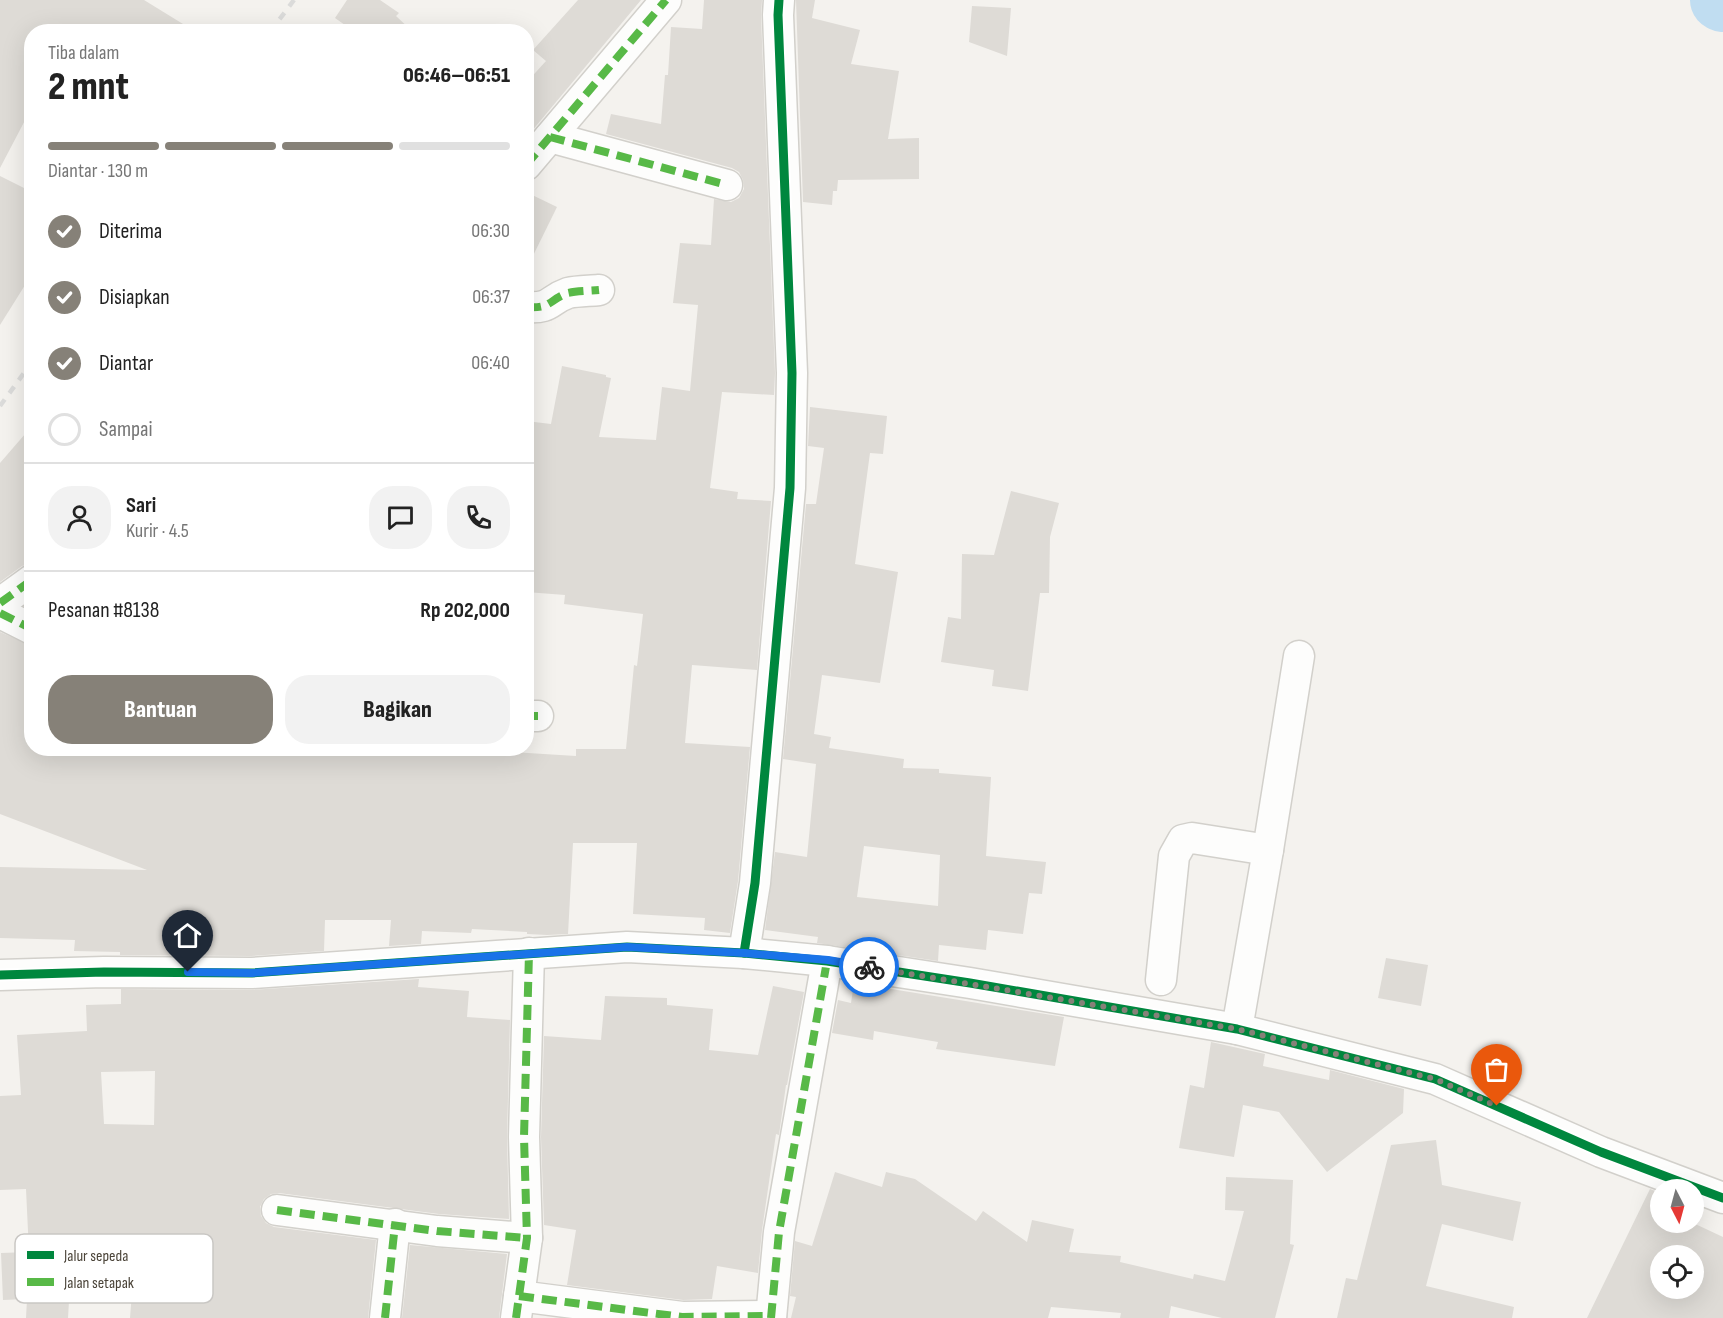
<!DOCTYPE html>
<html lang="id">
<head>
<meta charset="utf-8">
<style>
  :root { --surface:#fff; --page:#f2f2f2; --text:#222; --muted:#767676; --line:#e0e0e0; --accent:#868178 }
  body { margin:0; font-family:"Sofia Sans Condensed",sans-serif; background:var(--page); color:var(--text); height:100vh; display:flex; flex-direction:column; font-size:22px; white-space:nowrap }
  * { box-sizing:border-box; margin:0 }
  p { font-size:20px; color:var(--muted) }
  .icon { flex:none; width:33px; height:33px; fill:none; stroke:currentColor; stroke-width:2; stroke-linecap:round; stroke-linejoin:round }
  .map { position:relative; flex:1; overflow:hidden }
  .drawer { position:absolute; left:24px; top:24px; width:510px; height:732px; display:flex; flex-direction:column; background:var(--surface); border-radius:24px; box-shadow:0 6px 24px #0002 }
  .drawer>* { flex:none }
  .needle { width:39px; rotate:174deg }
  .controls { position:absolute; left:1650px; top:1179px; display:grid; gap:12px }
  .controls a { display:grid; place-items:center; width:54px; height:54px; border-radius:50%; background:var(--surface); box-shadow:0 6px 24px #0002; font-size:30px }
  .pin { position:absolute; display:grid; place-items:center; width:51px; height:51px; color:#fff; margin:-62px -26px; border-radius:50% 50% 50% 0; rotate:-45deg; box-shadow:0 0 6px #0007 }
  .pin .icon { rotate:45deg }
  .courier { position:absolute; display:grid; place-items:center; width:60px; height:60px; margin:-30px; border:4px solid #1a73e8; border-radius:50%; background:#fff; color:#222; box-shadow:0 2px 8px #0007 }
  .overview em { font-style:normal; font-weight:800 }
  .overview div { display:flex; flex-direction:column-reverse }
  .overview { display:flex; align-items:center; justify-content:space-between; height:102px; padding:0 24px }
  h1 { font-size:39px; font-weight:800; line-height:45px }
  .bar { display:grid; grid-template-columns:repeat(4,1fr); gap:9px 6px; align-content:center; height:72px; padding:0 24px }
  .bar i { height:8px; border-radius:4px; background:var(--line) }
  .bar .current { background:var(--accent) }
  .bar p { grid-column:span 4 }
  .line { display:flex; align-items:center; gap:15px; padding:0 24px; border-top:2px solid var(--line) }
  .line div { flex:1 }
  .round { display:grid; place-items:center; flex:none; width:63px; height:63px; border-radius:24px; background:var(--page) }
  ol { padding:0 24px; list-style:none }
  li { display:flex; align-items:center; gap:18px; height:66px }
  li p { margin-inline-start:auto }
  li .icon { padding:6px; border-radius:50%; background:var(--accent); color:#fff; stroke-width:4 }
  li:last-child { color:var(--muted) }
  li i { width:33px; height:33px; border:3px solid var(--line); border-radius:50% }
  .cta { display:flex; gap:12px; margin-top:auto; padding:12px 24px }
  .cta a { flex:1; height:69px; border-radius:24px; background:var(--accent); color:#fff; font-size:24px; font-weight:800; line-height:69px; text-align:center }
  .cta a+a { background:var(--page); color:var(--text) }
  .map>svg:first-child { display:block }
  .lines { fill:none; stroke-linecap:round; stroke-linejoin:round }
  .river { stroke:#c0ddf1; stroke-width:62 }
  .building { fill:#dedbd6; fill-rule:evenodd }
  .street-casing { stroke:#d2d0cb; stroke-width:33 }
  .street { stroke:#fdfdfc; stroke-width:30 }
  .rail { stroke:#dbdbda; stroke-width:4.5; stroke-dasharray:8 8; stroke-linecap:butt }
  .quiet { stroke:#58b947; stroke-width:8; stroke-dasharray:15 8; stroke-linecap:butt }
  .cycleway-casing { stroke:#fff; stroke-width:13 }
  .cycleway { stroke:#00873e; stroke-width:9 }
  .done { stroke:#868178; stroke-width:6; stroke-dasharray:0 10.8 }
  .route { stroke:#1a73e8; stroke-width:8 }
  .key { fill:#fff; stroke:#c9c7c4; stroke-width:1.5 }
  .key-label { font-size:16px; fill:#4b4439 }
</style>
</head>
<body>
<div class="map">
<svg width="1723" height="1318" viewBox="0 0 1723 1318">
  <rect width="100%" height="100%" fill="#f4f2ee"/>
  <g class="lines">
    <polyline class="river" points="1721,0 1723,1"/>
  </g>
  <g class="building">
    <polygon points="0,0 144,0 196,32 32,32 32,107 0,168"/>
    <polygon points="347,0 380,0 399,13 396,16 413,32 355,32 335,18"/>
    <polygon points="578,0 641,0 526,138 526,83 546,61 533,50"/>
    <polygon points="704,0 762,0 761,16 775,373 774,395 722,392 710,488 738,492 737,499 771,501 757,670 692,665 685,743 750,747 738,881 730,933 704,930 705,918 633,914 637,843 573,843 568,934 547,935 527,934 527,932 472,929 471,933 422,931 421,944 389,946 391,920 325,920 324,951 251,956 120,955 120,952 74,951 75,940 0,938 0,867 147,870 0,814 0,632 32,646 32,748 481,748 481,750 576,756 576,749 626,749 634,665 637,666 643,614 564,604 565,595 526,592 526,421 551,424 562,366 606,375 606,377 611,378 599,437 656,440 662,387 690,391 698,305 673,303 680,243 711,245 714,199 731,202 739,198 744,189 743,180 739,172 732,168 606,134 611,114 661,124 665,75 668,75 671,27 702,29"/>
    <polygon points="796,0 815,0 812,18 860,30 851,64 899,71 888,139 919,138 919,179 838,180 837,191 833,191 832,205 803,202"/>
    <polygon points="972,6 1011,8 1007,56 969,42"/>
    <polygon points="0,176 32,192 32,274 0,325"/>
    <polygon points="526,192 557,207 526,270"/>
    <path d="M810 407 887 416 883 454 870 453 855 564 898 572 880 683 822 675 814 734 831 737 829 748 904 759 903 768 939 769V773L991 777 986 856 1046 862 1042 894 1029 893 1023 934 988 930 986 950 939 945 938 961 817 943 818 937 765 930 775 852 807 857 816 764 783 759 806 504H816L824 448 808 446ZM864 846 940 855 938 906 857 897Z"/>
    <polygon points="32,426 32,563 22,566 0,582 0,463"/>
    <polygon points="1011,491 1059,503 1050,537 1049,593 1040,593 1028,691 992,686 994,670 941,662 948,617 961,619 962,554 994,555"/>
    <polygon points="1386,958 1428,965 1421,1006 1378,998"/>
    <path d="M419 979 418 987 469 991 467 1017 510 1020 507 1137 509 1219 439 1214 279 1193 271 1194 264 1199 260 1207 261 1216 266 1223 274 1227 376 1240 368 1318H130L133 1279 70 1284 68 1318H26L27 1299 3 1300 1 1253 29 1252 26 1189 0 1190V1096L21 1095 17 1035 87 1031 86 1005 121 1004V989L252 990ZM155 1071 154 1125 104 1124 101 1072Z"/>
    <polygon points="854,983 1064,1017 1055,1066 936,1049 938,1042 874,1031 873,1040 832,1033 838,1000 851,1003"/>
    <polygon points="773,986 804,992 787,1085 786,1085 779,1135 776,1134 762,1230 758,1273 717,1266 712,1299 683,1300 567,1285 576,1230 544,1225 541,1137 544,1036 601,1040 605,996 667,998 667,1005 713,1009 709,1050 758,1055"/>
    <polygon points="1211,1042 1265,1054 1263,1066 1329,1080 1330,1070 1404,1089 1403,1113 1327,1172 1279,1112 1243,1105 1234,1157 1179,1148 1190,1085 1204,1088"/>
    <polygon points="1436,1140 1442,1185 1521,1202 1513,1241 1442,1224 1426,1286 1514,1307 1512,1318 1337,1318 1346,1278 1357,1280 1391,1145"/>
    <polygon points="835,1172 882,1187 886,1172 915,1179 976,1221 983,1211 1027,1242 1032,1220 1074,1229 1069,1252 1121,1256 1120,1262 1193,1279 1194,1274 1225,1281 1244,1211 1225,1210 1226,1177 1293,1180 1290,1244 1294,1245 1275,1318 1222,1318 1171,1306 1169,1318 1120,1318 1121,1313 1051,1307 1048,1318 791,1318 796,1297 790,1296 795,1241 812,1246"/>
    <path d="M1650 1189 1660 1193V1222H1691L1723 1237V1318H1587ZM1660 1256H1694V1288H1660Z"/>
    <polygon points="410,1245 507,1254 499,1318 402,1318"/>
  </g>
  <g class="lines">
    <g class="street-casing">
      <g id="street">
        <polyline points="550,137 727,185"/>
        <polyline points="526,165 666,0"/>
        <path d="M526 307C552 309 548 300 568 293 577 291 589 291 599 290"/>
        <polyline points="0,603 32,580"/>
        <polyline points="0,613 32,629"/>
        <polyline points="526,716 538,716"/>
        <polyline points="744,953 755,883 790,488 792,373 778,15 779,0"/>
        <polyline points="0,975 104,972 252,973 627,947 744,953 827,961 970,983 1237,1029 1435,1079 1601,1152 1723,1198"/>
        <polyline points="1161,980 1174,856 1183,840 1192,838 1268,850"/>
        <polyline points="1237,1029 1268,850 1299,656"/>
        <polyline points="277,1210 437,1231 527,1238"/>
        <polyline points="519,1296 682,1317 771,1316"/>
        <polyline points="385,1318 395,1224"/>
        <polyline points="516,1318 527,1238 524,1137 529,953"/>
        <polyline points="771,1318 779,1232 827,961"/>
      </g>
    </g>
    <use href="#street" class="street"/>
    <g class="rail">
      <polyline points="270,32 294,0"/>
      <polyline points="0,406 32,362"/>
    </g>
    <g class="quiet">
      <polyline points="550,137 727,185"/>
      <polyline points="526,165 666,0"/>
      <path d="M526 307C552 309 548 300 568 293 577 291 589 291 599 290"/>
      <polyline points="0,603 32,580"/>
      <polyline points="0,613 32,629"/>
      <polyline points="526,716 538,716"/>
      <polyline points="277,1210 437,1231 527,1238"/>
      <polyline points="519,1296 682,1317 771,1316"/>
      <polyline points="385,1318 395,1224"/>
      <polyline points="516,1318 527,1238 524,1137 529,953"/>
      <polyline points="771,1318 779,1232 827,961"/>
    </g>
    <g class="cycleway-casing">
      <g id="cycleway">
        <polyline points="744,953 755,883 790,488 792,373 778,15 779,0"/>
        <polyline points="0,975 104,972 252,973 627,947 744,953 827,961 970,983 1237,1029 1435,1079 1601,1152 1723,1198"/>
      </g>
    </g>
    <use href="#cycleway" class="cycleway"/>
  </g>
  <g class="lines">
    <polyline class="done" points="869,967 1237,1029 1435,1079 1497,1106"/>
    <polyline class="route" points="188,972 252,973 627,947 744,953 828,960 869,967"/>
  </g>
  <rect x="15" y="1234" width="198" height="69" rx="9" class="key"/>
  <rect x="27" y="1251" width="27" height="8" fill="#00873e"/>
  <rect x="27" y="1278" width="27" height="8" fill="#58b947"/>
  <g class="key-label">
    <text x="64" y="1261">Jalur sepeda</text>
    <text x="64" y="1288">Jalan setapak</text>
  </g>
</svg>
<div class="controls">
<a><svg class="needle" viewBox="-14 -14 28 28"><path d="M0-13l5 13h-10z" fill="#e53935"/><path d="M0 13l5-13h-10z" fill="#767676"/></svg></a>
<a><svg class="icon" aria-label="locate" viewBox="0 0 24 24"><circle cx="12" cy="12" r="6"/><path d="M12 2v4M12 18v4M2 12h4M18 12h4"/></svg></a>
</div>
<div class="pin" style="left:1497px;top:1106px;background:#ea580c"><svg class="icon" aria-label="bag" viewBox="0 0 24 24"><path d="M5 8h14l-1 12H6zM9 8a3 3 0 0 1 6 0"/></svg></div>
<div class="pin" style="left:188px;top:972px;background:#1f2937"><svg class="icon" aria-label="home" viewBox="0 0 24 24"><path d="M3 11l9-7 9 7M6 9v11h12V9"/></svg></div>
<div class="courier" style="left:869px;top:967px"><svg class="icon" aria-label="bike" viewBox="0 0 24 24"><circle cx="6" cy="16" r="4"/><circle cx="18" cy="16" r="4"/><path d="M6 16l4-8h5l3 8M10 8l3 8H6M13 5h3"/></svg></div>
<section class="drawer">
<div class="overview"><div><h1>2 mnt</h1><p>Tiba dalam</p></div><em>06:46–06:51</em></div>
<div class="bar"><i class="current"></i><i class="current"></i><i class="current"></i><i></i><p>Diantar · 130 m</p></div>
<ol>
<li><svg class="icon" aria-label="check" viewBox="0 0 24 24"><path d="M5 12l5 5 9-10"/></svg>Diterima<p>06:30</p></li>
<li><svg class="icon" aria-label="check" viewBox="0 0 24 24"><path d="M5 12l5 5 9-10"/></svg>Disiapkan<p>06:37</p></li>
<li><svg class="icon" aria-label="check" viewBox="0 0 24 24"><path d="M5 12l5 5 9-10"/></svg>Diantar<p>06:40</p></li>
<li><i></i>Sampai</li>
</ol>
<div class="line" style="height:108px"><a class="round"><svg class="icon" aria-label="person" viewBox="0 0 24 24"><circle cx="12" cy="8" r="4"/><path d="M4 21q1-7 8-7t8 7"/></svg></a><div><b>Sari</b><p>Kurir · 4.5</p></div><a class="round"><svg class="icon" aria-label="chat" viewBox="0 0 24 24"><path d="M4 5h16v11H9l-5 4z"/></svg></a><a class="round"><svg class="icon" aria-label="phone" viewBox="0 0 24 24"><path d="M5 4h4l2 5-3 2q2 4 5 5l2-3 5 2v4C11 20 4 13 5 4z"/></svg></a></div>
<div class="line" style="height:78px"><div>Pesanan #8138</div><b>Rp 202,000</b></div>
<div class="cta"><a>Bantuan</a><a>Bagikan</a></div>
</section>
</div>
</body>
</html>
